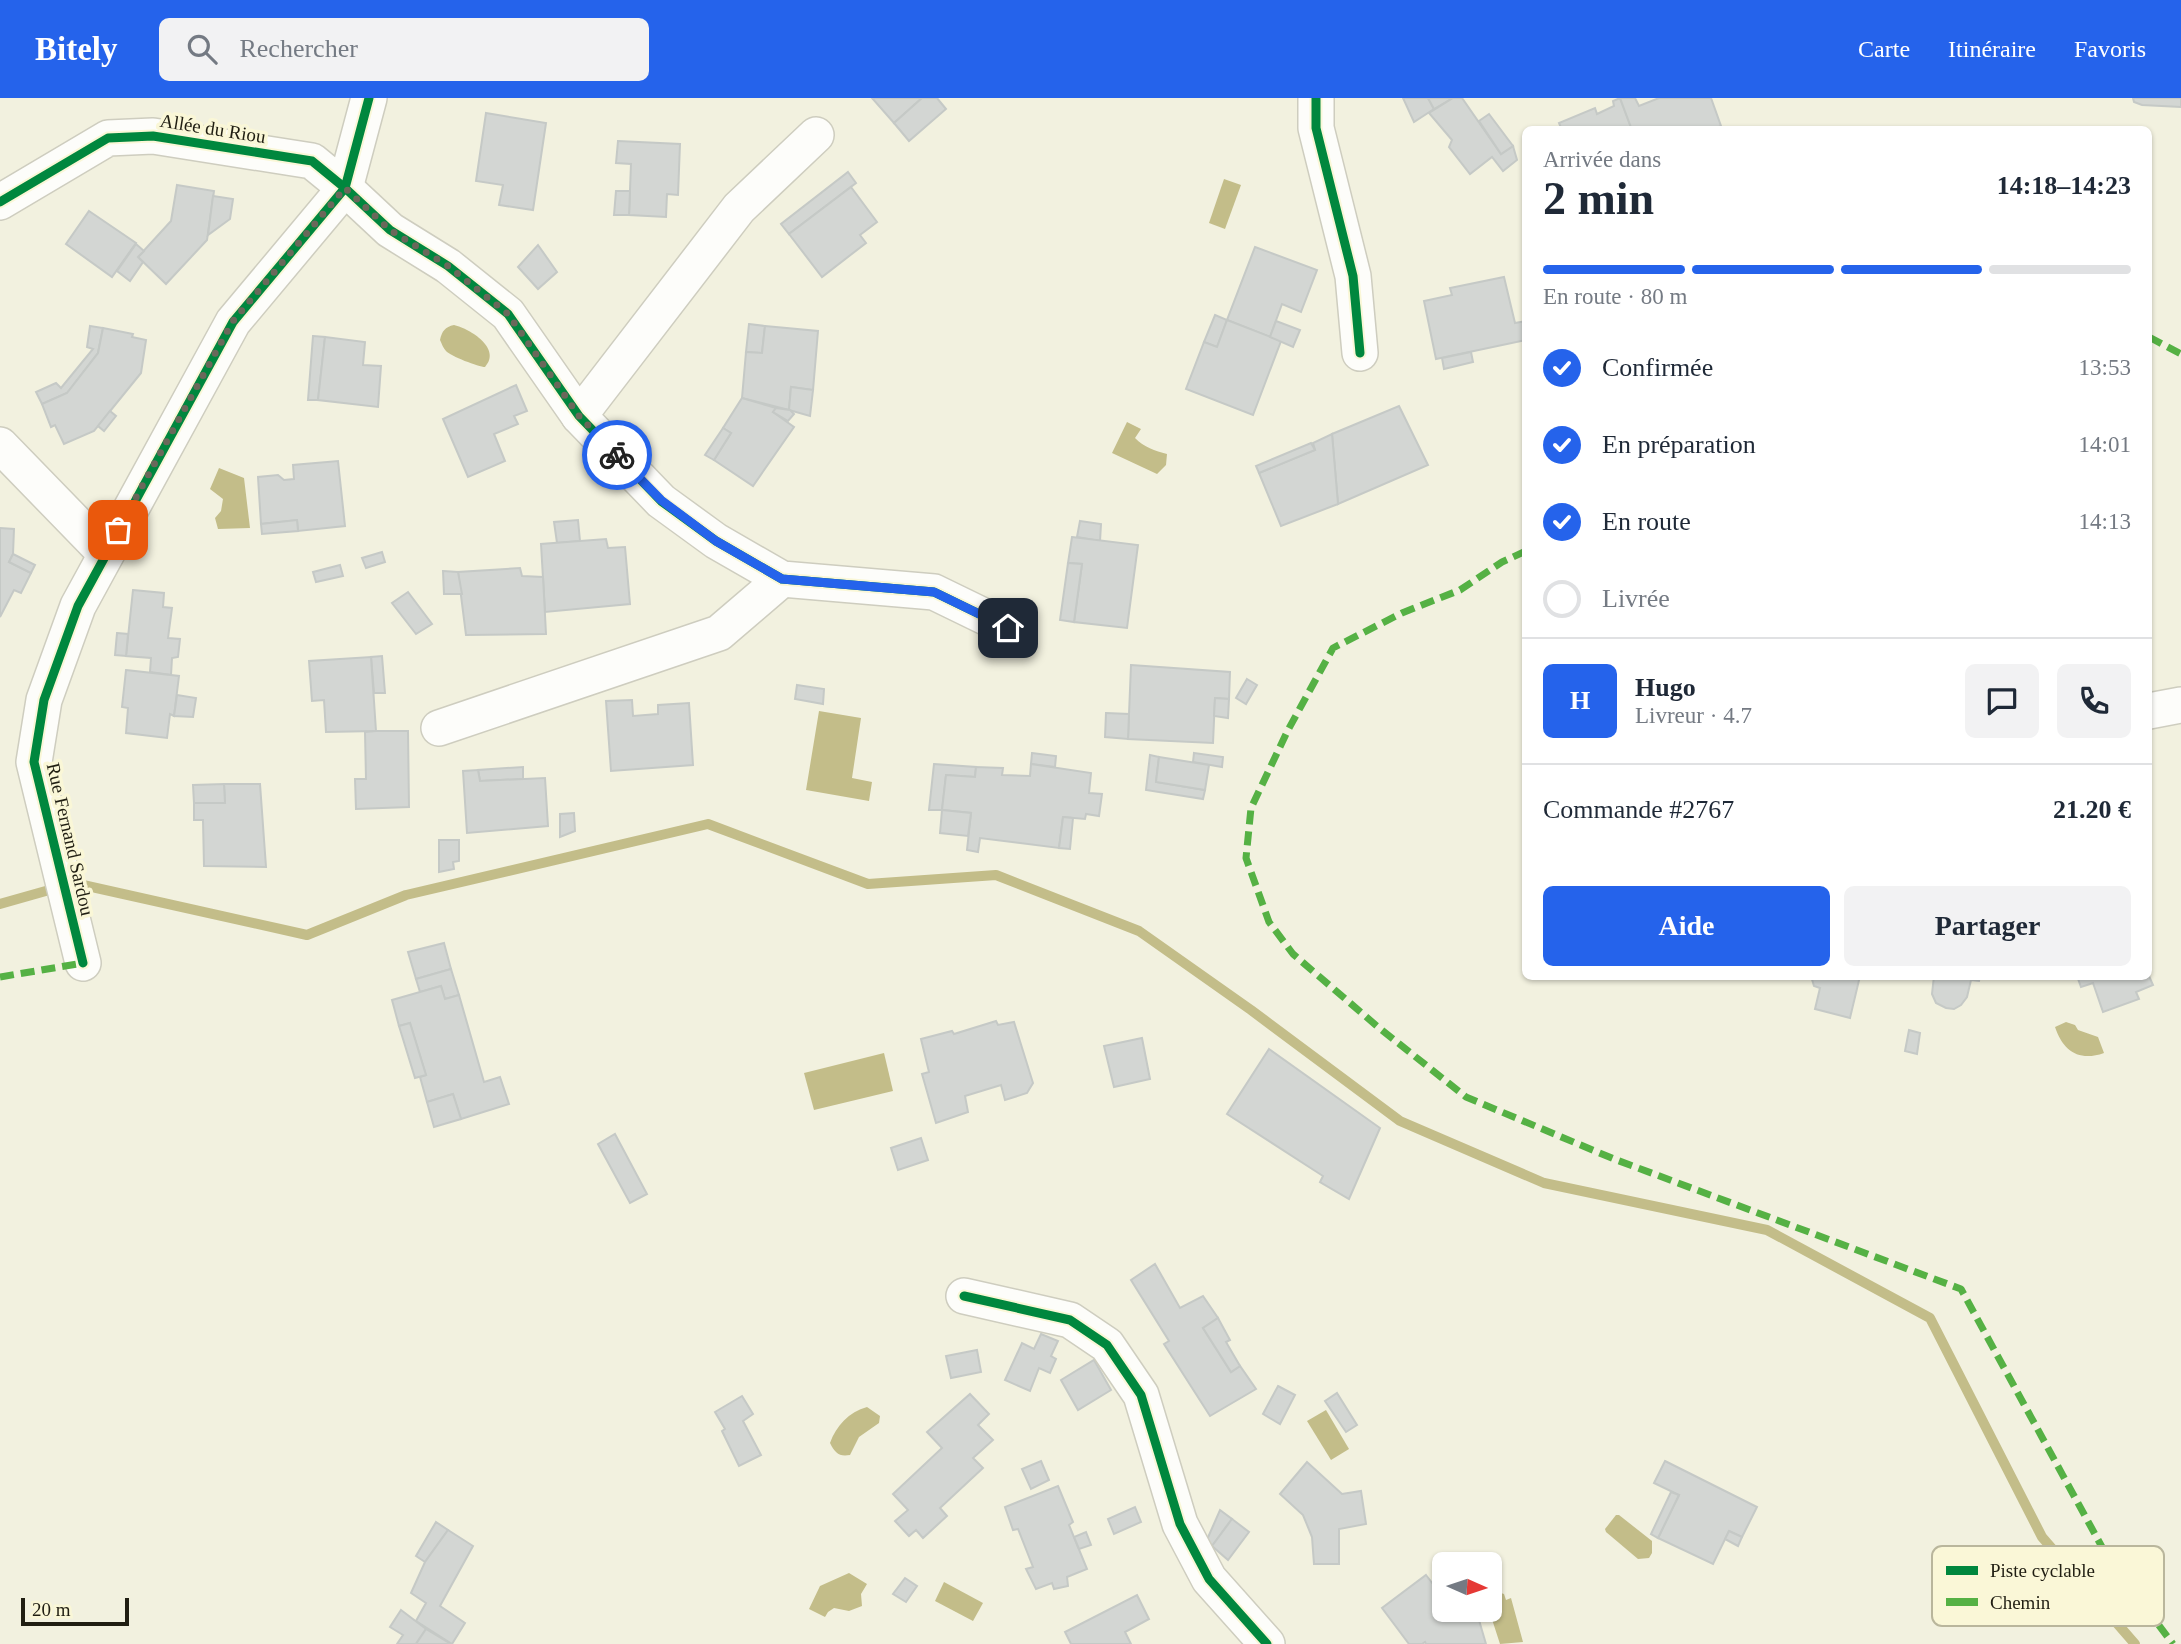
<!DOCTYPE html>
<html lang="fr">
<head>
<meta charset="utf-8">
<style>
  :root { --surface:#fff; --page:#f2f2f3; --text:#1f2937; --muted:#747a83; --line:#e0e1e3; --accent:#2563eb }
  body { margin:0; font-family:"Times New Roman",serif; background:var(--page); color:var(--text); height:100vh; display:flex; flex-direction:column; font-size:26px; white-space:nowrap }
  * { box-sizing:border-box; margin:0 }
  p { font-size:23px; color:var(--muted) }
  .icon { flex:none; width:38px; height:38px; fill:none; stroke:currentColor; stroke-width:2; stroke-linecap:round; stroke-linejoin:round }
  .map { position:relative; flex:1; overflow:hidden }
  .side { position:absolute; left:1522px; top:28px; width:630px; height:854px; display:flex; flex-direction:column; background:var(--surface); border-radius:10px; box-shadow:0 2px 5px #0004 }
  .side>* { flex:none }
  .needle { width:46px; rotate:93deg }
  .buttons { position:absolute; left:1432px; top:1454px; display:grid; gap:14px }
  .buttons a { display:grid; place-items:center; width:70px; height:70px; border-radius:10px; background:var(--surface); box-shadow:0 2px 5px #0004; font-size:35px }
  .scale { position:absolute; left:21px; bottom:18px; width:108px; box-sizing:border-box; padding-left:7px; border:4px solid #201e12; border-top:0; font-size:19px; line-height:24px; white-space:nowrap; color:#201e12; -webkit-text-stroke:5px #faf7d7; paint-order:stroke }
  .pin { position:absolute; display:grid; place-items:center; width:60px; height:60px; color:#fff; margin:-30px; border-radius:14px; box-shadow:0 4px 10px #0006 }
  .courier { position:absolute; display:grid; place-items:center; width:70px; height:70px; margin:-35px; border:5px solid #2563eb; border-radius:50%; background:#fff; color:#222; box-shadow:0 2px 9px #0007 }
  .headline em { font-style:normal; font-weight:700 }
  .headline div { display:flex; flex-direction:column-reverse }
  .headline { display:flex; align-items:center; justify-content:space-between; height:119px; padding:0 21px }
  h1 { font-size:46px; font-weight:700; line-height:52px }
  .bar { display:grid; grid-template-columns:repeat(4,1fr); gap:10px 7px; align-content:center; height:84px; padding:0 21px }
  .bar i { height:9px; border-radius:5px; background:var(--line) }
  .bar .selected { background:var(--accent) }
  .bar p { grid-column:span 4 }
  .line { display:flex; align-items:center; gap:18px; padding:0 21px; border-top:2px solid var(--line) }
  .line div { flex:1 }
  .round { display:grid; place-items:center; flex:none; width:74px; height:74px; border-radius:10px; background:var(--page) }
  ol { padding:0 21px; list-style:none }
  li { display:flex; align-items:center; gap:21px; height:77px }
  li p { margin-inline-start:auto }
  li .icon { padding:7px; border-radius:50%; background:var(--accent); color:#fff; stroke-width:4 }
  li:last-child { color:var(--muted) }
  li i { width:38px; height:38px; border:4px solid var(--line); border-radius:50% }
  .button { display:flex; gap:14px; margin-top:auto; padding:14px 21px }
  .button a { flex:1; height:80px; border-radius:10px; background:var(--accent); color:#fff; font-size:28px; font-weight:700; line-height:80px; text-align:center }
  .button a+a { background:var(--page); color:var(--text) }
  header { display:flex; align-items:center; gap:42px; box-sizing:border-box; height:98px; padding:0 35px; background:var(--accent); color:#fff }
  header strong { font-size:33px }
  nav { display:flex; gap:38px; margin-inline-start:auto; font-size:24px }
  .search { width:490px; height:63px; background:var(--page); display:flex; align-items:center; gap:18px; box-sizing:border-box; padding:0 24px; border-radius:10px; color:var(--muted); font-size:26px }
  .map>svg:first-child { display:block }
  .water { fill:#c3bd89 }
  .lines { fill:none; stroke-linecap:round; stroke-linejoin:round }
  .stream { stroke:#c3bd89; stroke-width:10 }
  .building { fill:#d3d6d3; stroke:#c5c9c6; stroke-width:2 }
  .minor-casing { stroke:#cecdbf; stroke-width:38 }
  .minor { stroke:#fdfdfa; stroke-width:35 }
  .quiet { stroke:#55b144; stroke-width:7; stroke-dasharray:14 7; stroke-linecap:butt }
  .cycleway-casing { stroke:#faf7d7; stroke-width:13 }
  .cycleway { stroke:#00873e; stroke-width:9 }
  .done { stroke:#6a685a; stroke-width:7; stroke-dasharray:0 12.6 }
  .route { stroke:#2563eb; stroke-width:9 }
  .labels { text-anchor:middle; stroke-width:7; stroke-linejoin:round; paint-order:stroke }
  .street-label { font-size:19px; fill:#201e12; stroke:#faf7d7 }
  .key { fill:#faf7d7; stroke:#b9b69c; stroke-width:2 }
  .key-label { font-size:19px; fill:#201e12 }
</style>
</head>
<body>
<header>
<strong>Bitely</strong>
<div class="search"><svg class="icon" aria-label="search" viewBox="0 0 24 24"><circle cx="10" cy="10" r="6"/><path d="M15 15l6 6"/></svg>Rechercher</div>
<nav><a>Carte</a><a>Itinéraire</a><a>Favoris</a></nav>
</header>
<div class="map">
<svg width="2181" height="1546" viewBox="0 0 2181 1546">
  <rect width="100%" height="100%" fill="#f2f1df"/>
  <g class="water">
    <polygon points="1224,81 1241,87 1225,131 1209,125"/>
    <path d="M454 227C471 231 502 251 485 269 479 269 450 258 446 253 443 250 442 246 440 242 442 233 445 229 454 227Z"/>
    <path d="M1127 324 1141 331 1135 340C1144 349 1155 353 1167 356L1166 367 1157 376 1112 355Z"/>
    <polygon points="219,370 244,380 250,430 218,431 215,420 221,413 223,401 210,391"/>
    <polygon points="819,613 861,620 852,680 872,684 869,703 806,692"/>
    <path d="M2066 924 2075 927 2078 932 2098 939 2104 955C2079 964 2063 953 2055 929Z"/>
    <polygon points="884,955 893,993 814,1012 804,975"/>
    <path d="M867 1309 880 1318 879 1325 859 1339 850 1357C839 1359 835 1355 830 1345 836 1328 849 1314 867 1309Z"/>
    <polygon points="1326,1312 1349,1351 1331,1362 1307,1323"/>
    <polygon points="1616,1417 1619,1417 1652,1443 1652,1455 1649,1460 1638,1461 1606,1434 1605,1431"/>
    <polygon points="849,1475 867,1486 861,1496 862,1508 849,1513 834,1510 828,1514 825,1519 809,1511 820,1488"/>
    <polygon points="944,1484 983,1505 973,1523 935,1503"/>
    <polygon points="1498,1494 1504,1496 1506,1502 1511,1500 1523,1544 1500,1546 1489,1512 1489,1507 1495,1505 1494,1498"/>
  </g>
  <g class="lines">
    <polyline class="stream" points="0,806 74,785 307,837 406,797 708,726 868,786 996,777 1139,833 1251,912 1400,1023 1544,1085 1767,1132 1930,1220 2042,1439 2135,1546"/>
  </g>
  <g class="building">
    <polygon points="872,0 922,0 894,25"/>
    <polygon points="922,0 937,0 946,11 909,43 894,25"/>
    <polygon points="1403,0 1428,0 1434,11 1414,24"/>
    <polygon points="1428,0 1453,0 1434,11"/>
    <polygon points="1462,0 1501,56 1513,48 1517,62 1503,73 1492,59 1470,76 1449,49 1452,42 1429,15 1453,0"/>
    <polygon points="1620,0 1632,32 1562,32 1559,25 1595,10 1597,16 1614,8 1613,3"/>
    <polygon points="1620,0 1635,0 1639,8 1659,0 1711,0 1721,28 1711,32 1632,32"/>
    <polygon points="2133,0 2181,0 2181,9 2142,7 2134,4"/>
    <polygon points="486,15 546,25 533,112 499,107 503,87 476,83"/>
    <polygon points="1489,16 1513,48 1501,56 1479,23"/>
    <polygon points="618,43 680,46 678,97 667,96 666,119 629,117 631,66 616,65"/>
    <polygon points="848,74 856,85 789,136 781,126"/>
    <polygon points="177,87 214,93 207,142 166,186 138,159 171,123"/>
    <polygon points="851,89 877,124 860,137 866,145 822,179 789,136"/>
    <polygon points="616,93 630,93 629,117 614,117"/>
    <polygon points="213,98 233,101 230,121 208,137"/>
    <polygon points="89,113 136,145 112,179 66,146"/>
    <polygon points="136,146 144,153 138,159 143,164 130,183 117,173"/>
    <polygon points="538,147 557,174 538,191 518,169"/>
    <polygon points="1255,149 1317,172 1301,214 1282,206 1270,239 1227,222"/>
    <polygon points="1504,179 1515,225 1526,223 1526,242 1436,261 1424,203 1452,197 1450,190"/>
    <polygon points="1215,217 1227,222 1217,249 1204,244"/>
    <polygon points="1227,222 1281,243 1253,317 1186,291 1204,244 1217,249"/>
    <polygon points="1276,223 1300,232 1293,249 1270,239"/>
    <polygon points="749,226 765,228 762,255 746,254"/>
    <polygon points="90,228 103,230 98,255 67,295 42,306 36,294 56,285 61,290 93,251 87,249"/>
    <polygon points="765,228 818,233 813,292 791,289 789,312 742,300 746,254 762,255"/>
    <polygon points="103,230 133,236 132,239 146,242 141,275 94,333 64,346 55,327 51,329 42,306 67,295 98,255"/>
    <polygon points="313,238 325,239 318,302 308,302"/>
    <polygon points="325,239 365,244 363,267 381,268 378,309 318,302"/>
    <polygon points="1471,254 1473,264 1444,271 1442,260"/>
    <polygon points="516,287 527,313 514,318 518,326 494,336 505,363 468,379 443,321"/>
    <polygon points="791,289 813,292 810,318 789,312"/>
    <polygon points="742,300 776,310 773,314 794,329 753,388 714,362 731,335 723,330"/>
    <polygon points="1399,308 1428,367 1338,406 1332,336"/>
    <polygon points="776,310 790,312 794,316 788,323 773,314"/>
    <polygon points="110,313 116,318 104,333 98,328"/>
    <polygon points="723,330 731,335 714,362 705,357"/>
    <polygon points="1332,336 1338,406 1281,428 1259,375 1315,352 1313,345"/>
    <polygon points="1311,345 1315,352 1259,375 1256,368"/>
    <polygon points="338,363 345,428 298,433 297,422 261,426 258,379 278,377 284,382 294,381 293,367"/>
    <polygon points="297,422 298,433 262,436 261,426"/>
    <polygon points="578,422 580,443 557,445 554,424"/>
    <polygon points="1080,423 1101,426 1100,443 1077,439"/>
    <polygon points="0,430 14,431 13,456 9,464 31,475 21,495 14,492 0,519"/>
    <polygon points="1072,439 1138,447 1127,530 1074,524 1082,466 1068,465"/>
    <polygon points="606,441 608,450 625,449 630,506 545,514 541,446"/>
    <polygon points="382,454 385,464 366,470 362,460"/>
    <polygon points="13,456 35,467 31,475 9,464"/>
    <polygon points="1068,465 1082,466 1074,524 1060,522"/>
    <polygon points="340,467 343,478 316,484 313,474"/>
    <polygon points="520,470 522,478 543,479 546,536 466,537 458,474"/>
    <polygon points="443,473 458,474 462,496 444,496"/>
    <polygon points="133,492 164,495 163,509 172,510 168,540 180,541 178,559 172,560 171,577 150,574 151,560 126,558"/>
    <polygon points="408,494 432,526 416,536 392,505"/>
    <polygon points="117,535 128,536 126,558 115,557"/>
    <polygon points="382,558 385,595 374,595 371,559"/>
    <polygon points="371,559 376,633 326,634 324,602 312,603 309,563"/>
    <polygon points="1131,567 1230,574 1229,601 1215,600 1213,645 1128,641"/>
    <polygon points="126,572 179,578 174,618 170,616 167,640 126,635 128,610 122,609"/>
    <polygon points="1247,581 1257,587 1246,606 1236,600"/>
    <polygon points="797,587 824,591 823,606 795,601"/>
    <polygon points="177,597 196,600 193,619 174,618"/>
    <polygon points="1215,600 1229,601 1228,620 1214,618"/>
    <polygon points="632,602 633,618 658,616 658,607 689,605 693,667 611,673 606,603"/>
    <polygon points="1106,615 1129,616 1128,641 1105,639"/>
    <polygon points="376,633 408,633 409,709 356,711 355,681 366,681 365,634"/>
    <polygon points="1032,655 1056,658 1055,669 1031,666"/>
    <polygon points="1194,655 1223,659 1222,669 1193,664"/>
    <polygon points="1150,657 1159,659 1156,684 1205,692 1203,701 1146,692"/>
    <polygon points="1159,659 1209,667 1205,692 1156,684"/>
    <polygon points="934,666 976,669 975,679 946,677 942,712 929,712"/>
    <polygon points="1031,666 1091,675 1089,695 1102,696 1099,718 1086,716 1085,721 1063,719 1059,750 980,740 978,754 967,752 971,715 942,712 946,677 975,679 976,669 1003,670 1002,677 1030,678"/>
    <polygon points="523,669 523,681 480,683 478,672"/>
    <polygon points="478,672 480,683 545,680 548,728 467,735 463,673"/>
    <polygon points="224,686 260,686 266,769 204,768 203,722 194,722 194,705 225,705"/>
    <polygon points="224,686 225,705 194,705 193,687"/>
    <polygon points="942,712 971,715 968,738 940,735"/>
    <polygon points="574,715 575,733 560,739 560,716"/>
    <polygon points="1063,719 1073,720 1070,751 1059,750"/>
    <polygon points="439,742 459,742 459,763 453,764 454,771 439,774"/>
    <polygon points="444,845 451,871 416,881 408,854"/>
    <polygon points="451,871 459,897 445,901 441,888 420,894 416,881"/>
    <polygon points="1811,878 1860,878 1850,920 1815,911 1820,890 1814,888"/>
    <polygon points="1934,878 1980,878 1979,883 1971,882 1967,899 1961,907 1954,911 1946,910 1936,905 1932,896"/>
    <polygon points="2077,878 2149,878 2153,887 2136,894 2139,901 2103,914 2093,885 2081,889"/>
    <polygon points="441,888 445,901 459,897 484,984 500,979 509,1006 461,1021 453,996 427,1004 420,979 426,977 410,925 399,928 392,902"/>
    <polygon points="996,923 998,927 1014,924 1033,985 1027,995 1005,1002 1001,987 965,998 968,1014 936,1025 922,976 929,974 921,941 952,933 954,936"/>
    <polygon points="410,925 426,977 415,980 399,928"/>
    <polygon points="1909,932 1920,935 1917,956 1905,953"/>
    <polygon points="1142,940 1150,981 1114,989 1104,948"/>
    <polygon points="1269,951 1380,1030 1349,1101 1320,1084 1323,1078 1227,1016"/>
    <polygon points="453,996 461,1021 434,1029 427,1004"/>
    <polygon points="615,1036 647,1096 630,1105 598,1046"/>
    <polygon points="921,1040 928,1062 898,1072 891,1050"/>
    <polygon points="1155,1166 1180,1210 1203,1198 1218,1220 1203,1230 1231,1274 1240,1268 1256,1291 1210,1318 1164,1246 1169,1243 1131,1182"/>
    <polygon points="1218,1220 1230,1242 1226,1244 1240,1268 1231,1274 1203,1230"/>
    <polygon points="1041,1236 1058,1243 1051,1258 1056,1261 1050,1275 1039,1270 1030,1293 1005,1282 1022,1245 1034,1251"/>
    <polygon points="977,1252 981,1274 951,1280 946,1258"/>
    <polygon points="1094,1262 1111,1292 1078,1312 1061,1282"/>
    <polygon points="1278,1288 1295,1297 1280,1326 1263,1316"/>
    <polygon points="1337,1295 1357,1327 1346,1334 1325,1303"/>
    <polygon points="970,1296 989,1316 978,1327 993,1342 973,1360 983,1370 940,1410 947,1418 923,1440 916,1432 909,1438 895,1423 908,1412 893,1396 942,1350 927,1334"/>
    <polygon points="742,1298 753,1316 743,1323 761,1357 739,1368 722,1333 725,1331 715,1314"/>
    <polygon points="1041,1363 1049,1382 1031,1391 1022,1371"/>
    <polygon points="1665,1363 1757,1409 1742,1439 1729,1433 1713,1466 1658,1440 1679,1397 1654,1385"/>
    <polygon points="1307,1364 1342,1396 1361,1393 1366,1426 1339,1431 1339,1466 1314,1466 1312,1439 1303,1417 1280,1396"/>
    <polygon points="1058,1388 1073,1424 1069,1427 1087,1471 1067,1479 1068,1488 1054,1491 1052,1485 1036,1491 1026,1471 1033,1469 1018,1431 1013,1432 1005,1409"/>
    <polygon points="1671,1394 1679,1397 1658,1440 1651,1436"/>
    <polygon points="1135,1409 1141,1424 1114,1436 1108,1421"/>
    <polygon points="1220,1412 1232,1421 1212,1448 1206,1444"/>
    <polygon points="1232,1421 1249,1434 1228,1462 1212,1448"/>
    <polygon points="436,1424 448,1432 425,1464 416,1458"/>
    <polygon points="448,1432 473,1448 440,1508 465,1525 452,1546 416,1523 426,1505 411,1495 425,1464"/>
    <polygon points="1729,1433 1742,1439 1738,1448 1725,1441"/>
    <polygon points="1086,1434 1091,1447 1079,1451 1074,1439"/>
    <polygon points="1426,1477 1436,1490 1444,1485 1444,1512 1476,1512 1486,1546 1426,1546 1425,1544 1422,1546 1409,1546 1382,1510"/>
    <polygon points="905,1480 917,1488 906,1504 893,1496"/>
    <polygon points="1137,1497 1149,1521 1125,1534 1131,1546 1071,1546 1065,1534"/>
    <polygon points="401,1512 426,1531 416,1546 397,1546 403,1537 390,1529"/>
    <polygon points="426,1531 451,1546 416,1546"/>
  </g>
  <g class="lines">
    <g class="minor-casing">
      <g id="minor">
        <polyline points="1316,0 1316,30 1353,178 1360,255"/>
        <polyline points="0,104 108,40 153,38 312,63 345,90 390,132 448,168 508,216 579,318 661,403 716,443 782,481 934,494 1008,530"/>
        <polyline points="579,318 739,110 816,37"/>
        <polyline points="0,347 106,456"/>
        <polyline points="2149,613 2181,607"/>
        <polyline points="439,630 719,535 782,481"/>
        <polyline points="83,865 34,664 44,602 78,508 233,224 345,90 369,0"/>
        <polyline points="964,1198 1070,1222 1107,1247 1141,1297 1180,1426 1209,1481 1267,1546"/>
      </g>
    </g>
    <use href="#minor" class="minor"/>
    <g class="quiet">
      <polyline points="2149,239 2181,256"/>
      <polyline points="1526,453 1502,464 1460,492 1402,515 1333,550 1288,632 1251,710 1246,760 1269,824 1293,856 1378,929 1466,999 1614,1061 1961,1191 2108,1460 2173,1546"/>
      <polyline points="0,879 83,865"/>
    </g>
    <g class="cycleway-casing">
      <g id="cycleway">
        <polyline points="1316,0 1316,30 1353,178 1360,255"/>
        <polyline points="0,104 108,40 153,38 312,63 345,90 390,132 448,168 508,216 579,318 661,403 716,443 782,481 934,494 1008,530"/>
        <polyline points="83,865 34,664 44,602 78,508 233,224 345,90 369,0"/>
        <polyline points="964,1198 1070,1222 1107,1247 1141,1297 1180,1426 1209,1481 1267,1546"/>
      </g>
    </g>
    <use href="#cycleway" class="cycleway"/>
  </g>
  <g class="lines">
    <polyline class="done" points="118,432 233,223 345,90 390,132 448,168 508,216 579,318 617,357"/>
    <polyline class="route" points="617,357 661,402 716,443 782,481 934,494 1008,530"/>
  </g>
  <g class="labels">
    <g class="street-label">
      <text transform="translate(213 30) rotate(9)" y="7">Allée du Riou</text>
      <text transform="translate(71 741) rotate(77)" y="7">Rue Fernand Sardou</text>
    </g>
  </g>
  <rect x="1932" y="1448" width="232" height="80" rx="10" class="key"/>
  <rect x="1946" y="1468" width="32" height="9" fill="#00873e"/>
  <rect x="1946" y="1500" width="32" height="8" fill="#55b144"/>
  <g class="key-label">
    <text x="1990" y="1479">Piste cyclable</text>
    <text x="1990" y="1511">Chemin</text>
  </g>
</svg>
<div class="buttons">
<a><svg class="needle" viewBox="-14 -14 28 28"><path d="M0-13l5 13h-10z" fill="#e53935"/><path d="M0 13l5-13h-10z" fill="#747a83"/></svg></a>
</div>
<div class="scale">20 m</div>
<div class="pin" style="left:118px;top:432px;background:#ea580c"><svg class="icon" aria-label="bag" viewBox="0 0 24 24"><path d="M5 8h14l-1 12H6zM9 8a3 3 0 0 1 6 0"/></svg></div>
<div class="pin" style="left:1008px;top:530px;background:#1f2937"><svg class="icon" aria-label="home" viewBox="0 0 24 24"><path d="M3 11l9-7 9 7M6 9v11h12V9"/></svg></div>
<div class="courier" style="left:617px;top:357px"><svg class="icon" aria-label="bike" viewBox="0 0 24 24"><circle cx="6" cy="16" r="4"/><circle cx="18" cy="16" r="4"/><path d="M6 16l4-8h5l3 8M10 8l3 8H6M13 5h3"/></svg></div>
<section class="side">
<div class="headline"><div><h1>2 min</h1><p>Arrivée dans</p></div><em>14:18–14:23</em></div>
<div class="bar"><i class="selected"></i><i class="selected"></i><i class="selected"></i><i></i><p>En route · 80 m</p></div>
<ol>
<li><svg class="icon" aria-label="check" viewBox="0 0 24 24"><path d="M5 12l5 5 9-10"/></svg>Confirmée<p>13:53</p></li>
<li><svg class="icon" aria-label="check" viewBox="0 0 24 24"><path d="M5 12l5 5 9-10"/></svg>En préparation<p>14:01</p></li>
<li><svg class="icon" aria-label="check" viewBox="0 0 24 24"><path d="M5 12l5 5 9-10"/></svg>En route<p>14:13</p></li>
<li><i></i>Livrée</li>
</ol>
<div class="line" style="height:126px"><b class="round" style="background:var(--accent);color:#fff">H</b><div><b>Hugo</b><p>Livreur · 4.7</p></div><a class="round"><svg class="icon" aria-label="chat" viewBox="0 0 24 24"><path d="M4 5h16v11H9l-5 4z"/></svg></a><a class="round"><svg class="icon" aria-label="phone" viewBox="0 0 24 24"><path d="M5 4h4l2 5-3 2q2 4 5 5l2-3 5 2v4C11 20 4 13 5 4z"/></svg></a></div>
<div class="line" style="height:91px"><div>Commande #2767</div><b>21.20 €</b></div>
<div class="button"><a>Aide</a><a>Partager</a></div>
</section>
</div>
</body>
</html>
